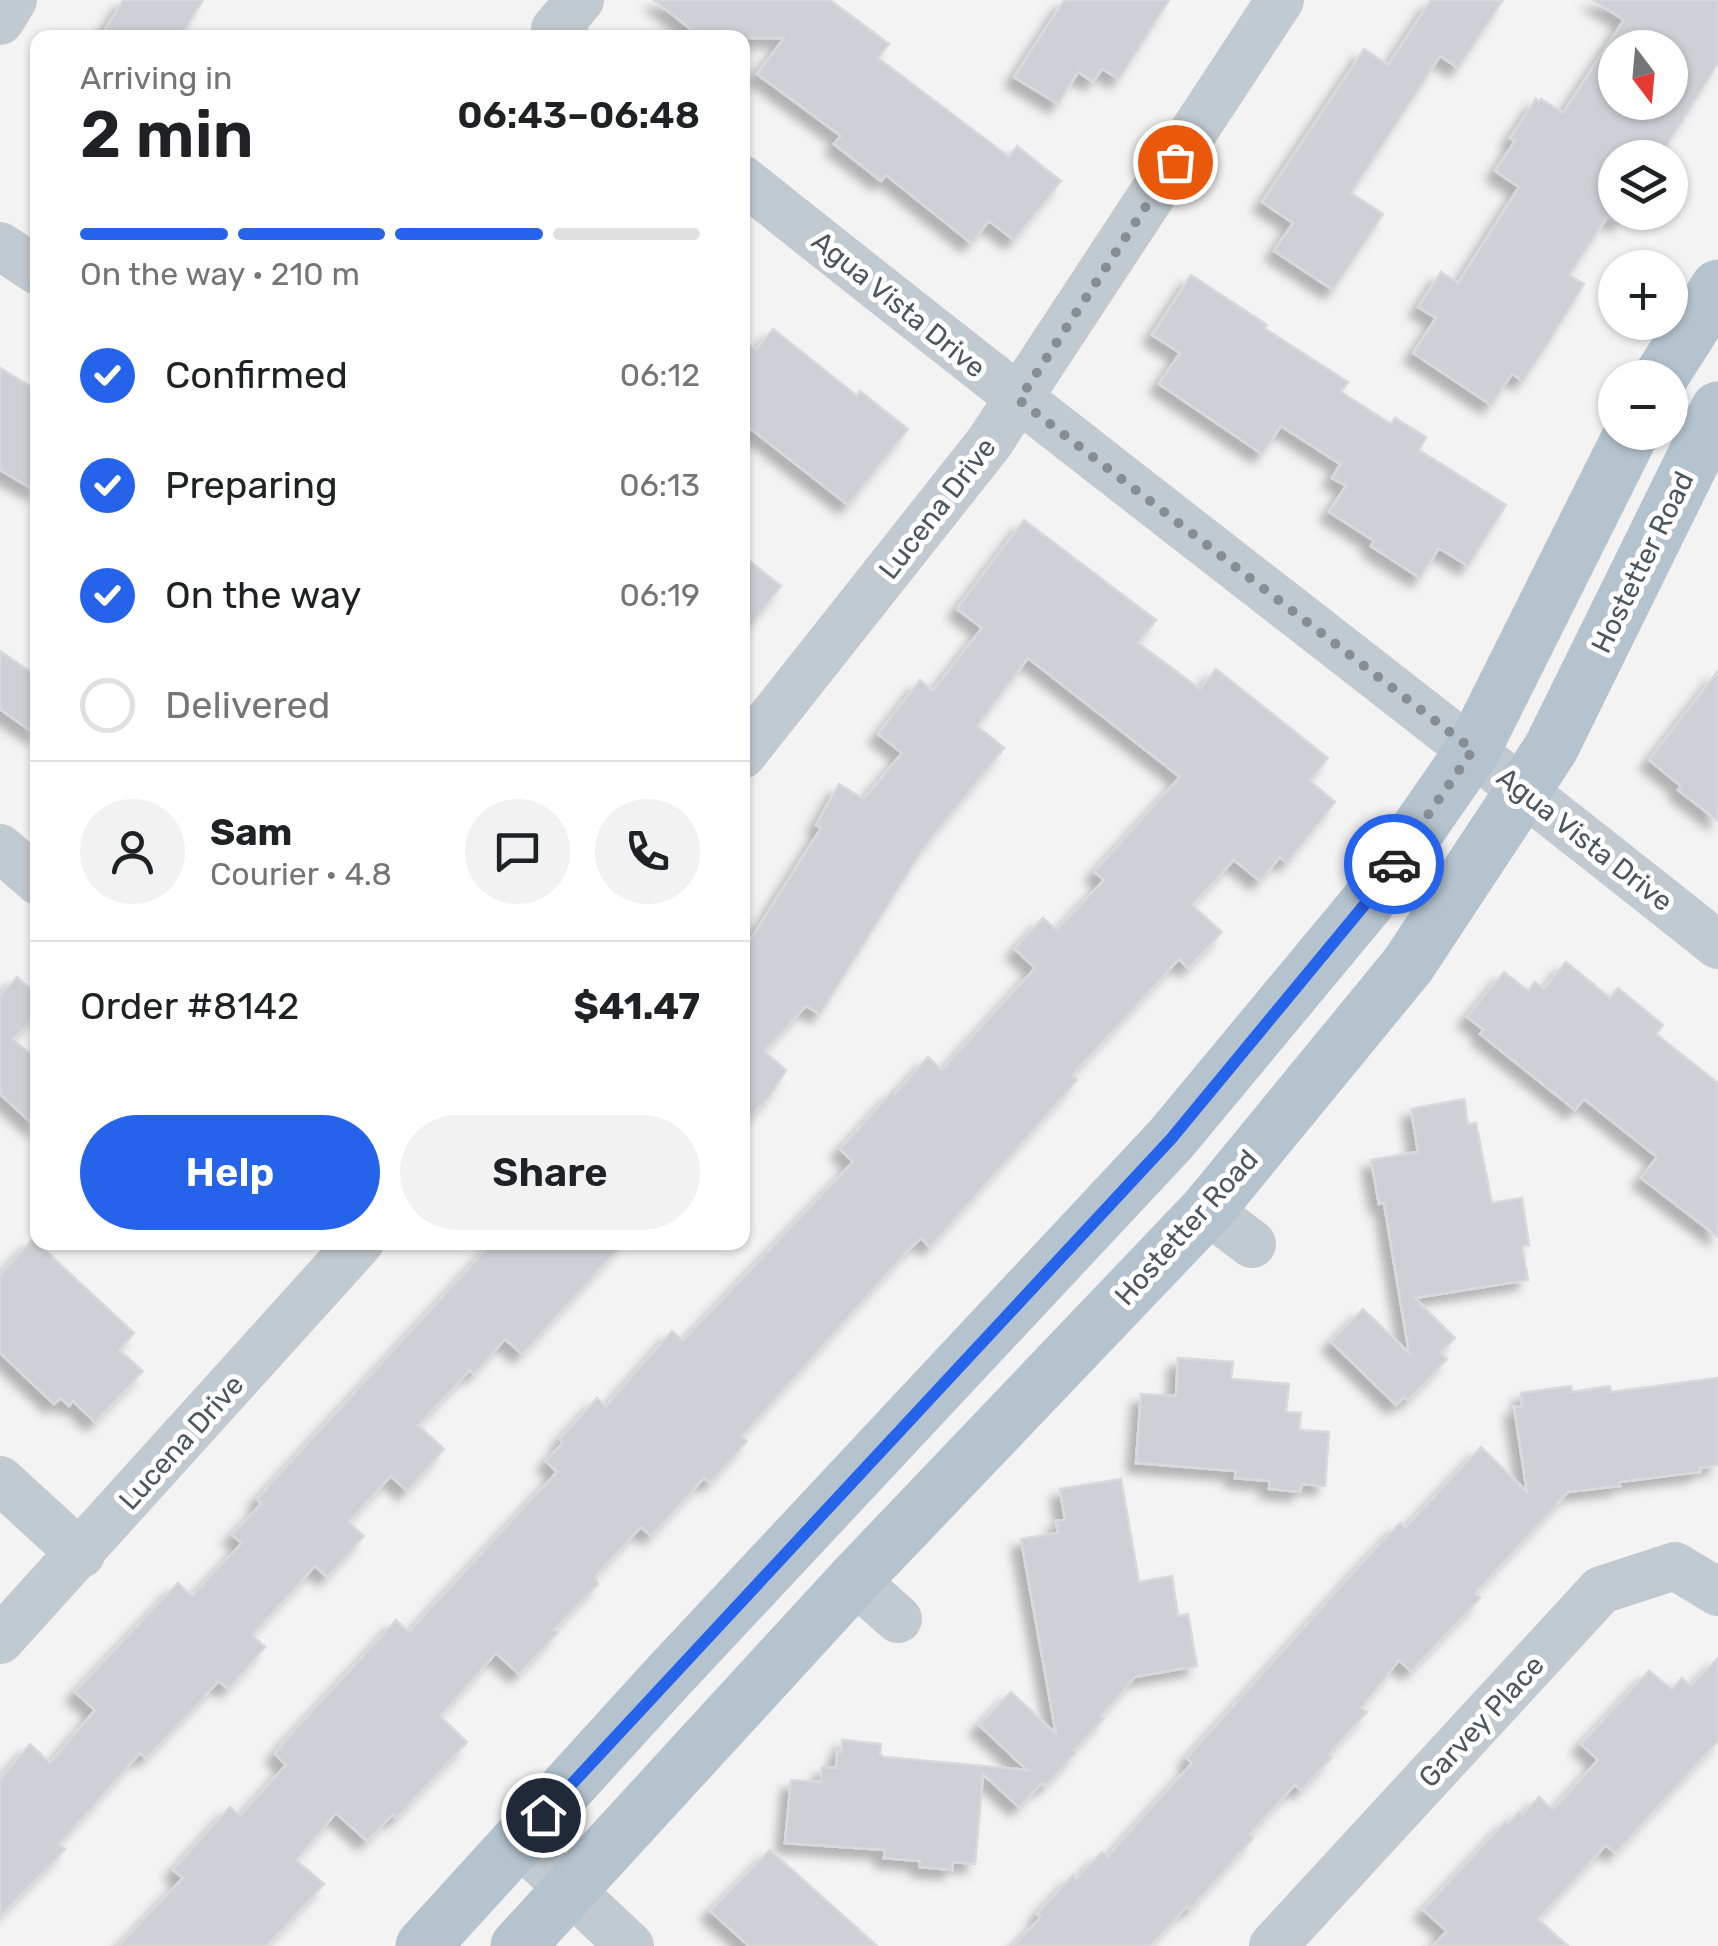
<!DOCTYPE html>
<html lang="en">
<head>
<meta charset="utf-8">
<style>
  :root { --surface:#fff; --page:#f2f2f2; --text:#202124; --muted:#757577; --line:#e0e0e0; --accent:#2563eb }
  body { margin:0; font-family:Rubik,sans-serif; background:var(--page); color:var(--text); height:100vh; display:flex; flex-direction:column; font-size:38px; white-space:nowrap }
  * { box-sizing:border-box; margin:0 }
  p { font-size:32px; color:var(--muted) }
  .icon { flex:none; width:55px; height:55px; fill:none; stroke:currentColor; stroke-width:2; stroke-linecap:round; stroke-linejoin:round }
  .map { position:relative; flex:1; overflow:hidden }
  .side { position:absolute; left:30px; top:30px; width:720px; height:1220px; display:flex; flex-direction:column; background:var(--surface); border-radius:20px; box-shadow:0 2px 8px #0004 }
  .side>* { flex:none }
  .needle { width:65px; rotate:164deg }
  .controls { position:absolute; left:1598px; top:30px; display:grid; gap:20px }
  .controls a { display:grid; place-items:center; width:90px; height:90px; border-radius:50%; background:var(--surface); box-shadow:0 2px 8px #0004; font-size:50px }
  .pin { position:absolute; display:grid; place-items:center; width:85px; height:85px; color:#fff; margin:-42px; border:5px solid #fff; border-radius:50%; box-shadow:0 2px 10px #0007 }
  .courier { position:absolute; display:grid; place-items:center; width:100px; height:100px; margin:-50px; border:8px solid #2563eb; border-radius:50%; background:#fff; color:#222; box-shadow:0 2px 12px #0007 }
  .overview em { font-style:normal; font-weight:600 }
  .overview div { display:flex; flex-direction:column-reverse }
  .overview { display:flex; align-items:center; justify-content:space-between; height:170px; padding:0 50px }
  h1 { font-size:65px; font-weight:600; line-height:75px }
  .bar { display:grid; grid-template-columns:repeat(4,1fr); gap:15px 10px; align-content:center; height:120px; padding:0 50px }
  .bar i { height:12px; border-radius:8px; background:var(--line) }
  .bar .current { background:var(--accent) }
  .bar p { grid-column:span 4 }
  .line { display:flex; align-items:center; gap:25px; padding:0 50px; border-top:2px solid var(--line) }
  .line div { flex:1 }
  .round { display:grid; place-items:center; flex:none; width:105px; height:105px; border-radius:52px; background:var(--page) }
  ol { padding:0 50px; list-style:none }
  li { display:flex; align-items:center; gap:30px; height:110px }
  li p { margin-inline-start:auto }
  li .icon { padding:10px; border-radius:50%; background:var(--accent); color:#fff; stroke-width:4 }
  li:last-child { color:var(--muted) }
  li i { width:55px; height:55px; border:5px solid var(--line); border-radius:50% }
  .action { display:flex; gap:20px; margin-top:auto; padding:20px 50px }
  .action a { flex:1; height:115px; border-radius:60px; background:var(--accent); color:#fff; font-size:40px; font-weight:600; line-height:115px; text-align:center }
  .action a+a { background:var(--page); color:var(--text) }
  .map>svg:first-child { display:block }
  .building { fill:#cdd0d4; stroke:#d7d9dd; stroke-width:2.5; fill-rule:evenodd; filter:url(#shadow) }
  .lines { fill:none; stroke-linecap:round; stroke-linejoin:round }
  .minor { stroke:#c1cad0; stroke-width:48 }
  .major { stroke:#b4c3ce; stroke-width:55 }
  .done { stroke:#868e93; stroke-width:10; stroke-dasharray:0 18 }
  .route { stroke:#2563eb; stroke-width:12 }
  .labels { text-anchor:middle; stroke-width:10; stroke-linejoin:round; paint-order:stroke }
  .street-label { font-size:28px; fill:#4b575f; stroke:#fff }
</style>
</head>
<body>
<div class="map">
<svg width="1718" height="1946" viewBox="0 0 1718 1946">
  <defs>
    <filter id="shadow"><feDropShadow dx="-9" dy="9" stdDeviation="5" flood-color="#0004"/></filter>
  </defs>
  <rect width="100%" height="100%" fill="#f4f3f3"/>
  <g class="building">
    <polygon points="123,0 203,0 180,38 100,38"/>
    <polygon points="654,0 830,0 889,44 878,58 1009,157 1017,146 1061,181 1014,240 989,221 971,243 886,175 881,181 834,144 841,136 757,74 784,38 702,38"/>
    <polygon points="1064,0 1169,0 1119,79 1102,69 1093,82 1078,72 1058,104 1014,77"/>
    <polygon points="1431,0 1503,0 1458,68 1440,56 1351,193 1383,214 1333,290 1274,251 1293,223 1262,202 1364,49 1388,65"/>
    <path d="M1593 0H1718V63L1659 158H1615V212H1627L1620 223 1608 216 1569 275 1584 284 1548 343 1523 381 1512 374 1491 405 1413 353 1436 318 1418 307 1441 272 1458 283 1519 187 1495 171 1515 141 1510 138 1536 99 1539 102 1541 99 1563 113 1624 20ZM1615 48H1670V102H1615Z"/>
    <polygon points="1191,275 1267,325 1264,328 1348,382 1341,392 1391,424 1395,418 1426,437 1419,450 1506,505 1468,566 1439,548 1420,578 1371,546 1374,541 1329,512 1346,486 1332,478 1340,464 1281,426 1262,454 1159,384 1180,353 1152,335"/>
    <polygon points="773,329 857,396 860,391 908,429 848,505 742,422 742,340 756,350"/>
    <polygon points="0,368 38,391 38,492 0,470"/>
    <polygon points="1024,520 1156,620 1138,643 1200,689 1216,669 1328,758 1310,781 1335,802 1287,863 1280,857 1260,881 1234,860 1192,905 1222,932 1188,968 1179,959 1072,1075 1077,1080 930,1247 921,1238 905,1253 742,1436 747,1441 710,1483 704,1478 651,1536 641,1527 595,1576 598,1584 554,1629 558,1632 519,1674 496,1653 440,1716 467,1742 396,1818 392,1815 367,1841 336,1813 296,1860 324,1884 266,1946 119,1946 183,1878 173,1870 230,1807 240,1816 286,1765 275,1754 284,1742 390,1627 396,1620 409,1632 557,1472 546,1461 563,1443 560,1439 597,1398 606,1406 672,1331 683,1341 853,1162 840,1149 893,1091 895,1094 928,1057 942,1070 1035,968 1015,949 1043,918 1057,930 1104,880 1094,872 1180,777 1028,658 977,726 1004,748 922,850 820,1014 806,1006 764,1051 786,1070 770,1096 742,1125 742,953 821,828 816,825 839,784 864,799 902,753 878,734 920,680 933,691 982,628 957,609"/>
    <polygon points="742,555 781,586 742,636"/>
    <polygon points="0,651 38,677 38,736 0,709"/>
    <polygon points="1718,671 1718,821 1678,790 1681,786 1649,760"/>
    <polygon points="1566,962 1610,998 1618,988 1663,1025 1656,1034 1718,1083 1718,1237 1641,1178 1657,1157 1584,1099 1575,1110 1480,1034 1484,1030 1467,1017 1504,972 1528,991 1535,982 1544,989"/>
    <polygon points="17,977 38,996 38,1013 13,1039 38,1061 38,1129 0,1094 0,996"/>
    <polygon points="1464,1099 1468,1124 1476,1123 1492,1203 1522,1198 1529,1245 1522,1246 1528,1280 1415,1298 1455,1338 1440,1353 1447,1359 1408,1400 1404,1397 1396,1405 1331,1342 1363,1309 1409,1353 1384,1203 1379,1204 1371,1160 1418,1152 1411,1109"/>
    <polygon points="33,1239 134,1333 119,1350 143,1371 95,1422 73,1401 69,1406 61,1398 54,1404 0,1353 0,1275"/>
    <polygon points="493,1242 624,1242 522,1354 505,1339 474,1374 470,1370 418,1425 444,1449 407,1491 391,1476 348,1522 364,1536 327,1577 315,1566 252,1635 265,1647 228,1689 219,1681 146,1758 140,1753 59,1844 65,1849 0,1916 0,1779 30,1744 50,1763 95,1710 75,1692 178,1583 192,1596 242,1543 232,1535 261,1504 257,1499"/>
    <polygon points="1178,1358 1233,1362 1231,1379 1289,1384 1286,1412 1301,1413 1299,1430 1329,1432 1325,1486 1302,1484 1300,1492 1269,1489 1270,1481 1235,1478 1236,1471 1136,1463 1141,1394 1176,1396"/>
    <polygon points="1718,1378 1718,1465 1700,1468 1700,1472 1619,1482 1620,1486 1568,1492 1475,1593 1480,1598 1411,1671 1399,1660 1361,1708 1367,1712 1328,1755 1331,1758 1301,1790 1295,1785 1249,1834 1253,1838 1190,1909 1187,1906 1150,1946 1014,1946 1041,1917 1037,1914 1073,1875 1076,1879 1102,1852 1107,1857 1192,1763 1187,1758 1362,1563 1400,1523 1405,1528 1481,1447 1527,1492 1514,1407 1522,1406 1521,1393 1571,1386 1572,1392 1610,1386 1611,1392"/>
    <polygon points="1121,1479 1139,1582 1172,1576 1178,1616 1188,1614 1197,1666 1135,1677 1101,1716 1104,1718 1074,1750 1076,1752 1045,1786 1042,1783 1019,1807 983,1774 975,1864 953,1862 952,1870 920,1867 920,1861 884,1858 885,1850 785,1843 791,1780 821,1782 822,1767 836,1768 837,1752 842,1752 842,1740 881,1744 880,1754 884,1757 1027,1770 979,1725 1011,1692 1056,1734 1021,1539 1058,1533 1056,1521 1065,1520 1060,1489"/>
    <polygon points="1718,1658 1718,1741 1615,1853 1606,1845 1538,1919 1568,1946 1433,1946 1447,1931 1423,1910 1506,1821 1508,1824 1519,1812 1522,1815 1539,1797 1553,1810 1598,1760 1581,1744 1649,1671 1672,1689 1682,1678 1691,1686"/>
    <polygon points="770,1850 877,1946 749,1946 710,1911"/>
  </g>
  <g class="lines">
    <g class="minor">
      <polyline points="0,21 13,0"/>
      <polyline points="566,38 555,29 580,0"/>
      <path d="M742 179C1065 438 1395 687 1718 945"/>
      <polyline points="0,246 38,271"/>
      <polyline points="742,755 989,443 1280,0"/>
      <polyline points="0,848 38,881"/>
      <polyline points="1207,1210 1252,1244"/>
      <polyline points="0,1480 81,1554"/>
      <polyline points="854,1580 898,1619"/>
      <polyline points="0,1640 360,1242"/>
      <polyline points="519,1842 630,1946"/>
      <polyline points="1273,1946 1601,1590 1675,1566 1718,1592"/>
    </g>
    <g class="major">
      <polyline points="1660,378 1718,287"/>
      <polyline points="423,1946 664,1681 1171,1139 1367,903 1473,750 1632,432"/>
      <polyline points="518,1946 854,1580 1207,1210 1408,965 1551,748 1718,409"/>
    </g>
  </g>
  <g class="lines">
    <polyline class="done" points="1175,162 1019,400 1473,750 1394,864"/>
    <polyline class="route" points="543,1815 1171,1139 1366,903 1394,864"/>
  </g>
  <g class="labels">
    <g class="street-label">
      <text transform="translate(899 304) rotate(39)" y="10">Agua Vista Drive</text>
      <text transform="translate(937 508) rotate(-52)" y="10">Lucena Drive</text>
      <text transform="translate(1642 562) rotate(-64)" y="10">Hostetter Road</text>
      <text transform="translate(1585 839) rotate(38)" y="10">Agua Vista Drive</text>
      <text transform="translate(1186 1227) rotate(-48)" y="10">Hostetter Road</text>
      <text transform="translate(181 1442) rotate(-48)" y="10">Lucena Drive</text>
      <text transform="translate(1481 1721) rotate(-47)" y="10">Garvey Place</text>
    </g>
  </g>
</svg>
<div class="controls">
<a><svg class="needle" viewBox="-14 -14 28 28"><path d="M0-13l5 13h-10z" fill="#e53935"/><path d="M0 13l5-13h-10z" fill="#757577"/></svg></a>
<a><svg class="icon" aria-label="layers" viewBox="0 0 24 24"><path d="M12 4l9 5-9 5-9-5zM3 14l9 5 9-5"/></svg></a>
<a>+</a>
<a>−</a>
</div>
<div class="pin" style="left:1175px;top:162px;background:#ea580c"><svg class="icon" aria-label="bag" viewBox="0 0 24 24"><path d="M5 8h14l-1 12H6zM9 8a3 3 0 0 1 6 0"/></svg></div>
<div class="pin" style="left:543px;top:1815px;background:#1f2937"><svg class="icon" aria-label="home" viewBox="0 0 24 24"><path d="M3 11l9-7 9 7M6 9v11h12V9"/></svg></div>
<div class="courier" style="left:1394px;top:864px"><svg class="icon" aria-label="car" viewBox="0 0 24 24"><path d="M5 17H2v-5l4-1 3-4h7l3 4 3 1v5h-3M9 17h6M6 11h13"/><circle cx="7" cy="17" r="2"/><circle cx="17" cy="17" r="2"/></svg></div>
<section class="side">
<div class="overview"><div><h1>2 min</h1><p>Arriving in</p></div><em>06:43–06:48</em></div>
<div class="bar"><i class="current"></i><i class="current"></i><i class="current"></i><i></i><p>On the way · 210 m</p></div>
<ol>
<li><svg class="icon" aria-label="check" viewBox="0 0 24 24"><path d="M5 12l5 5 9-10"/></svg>Confirmed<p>06:12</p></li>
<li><svg class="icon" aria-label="check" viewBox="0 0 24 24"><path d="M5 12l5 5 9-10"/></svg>Preparing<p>06:13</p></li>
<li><svg class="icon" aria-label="check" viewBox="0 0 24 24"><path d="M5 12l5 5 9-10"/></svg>On the way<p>06:19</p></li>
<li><i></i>Delivered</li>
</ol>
<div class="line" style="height:180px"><a class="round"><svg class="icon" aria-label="person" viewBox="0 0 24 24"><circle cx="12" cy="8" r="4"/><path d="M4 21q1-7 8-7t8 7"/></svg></a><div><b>Sam</b><p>Courier · 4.8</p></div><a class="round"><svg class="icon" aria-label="chat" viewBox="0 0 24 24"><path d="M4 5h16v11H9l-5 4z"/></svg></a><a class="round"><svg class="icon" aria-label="phone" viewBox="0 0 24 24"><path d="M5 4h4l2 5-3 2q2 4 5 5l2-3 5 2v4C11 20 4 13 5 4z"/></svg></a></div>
<div class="line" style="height:130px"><div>Order #8142</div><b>$41.47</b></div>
<div class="action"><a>Help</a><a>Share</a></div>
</section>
</div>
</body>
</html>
